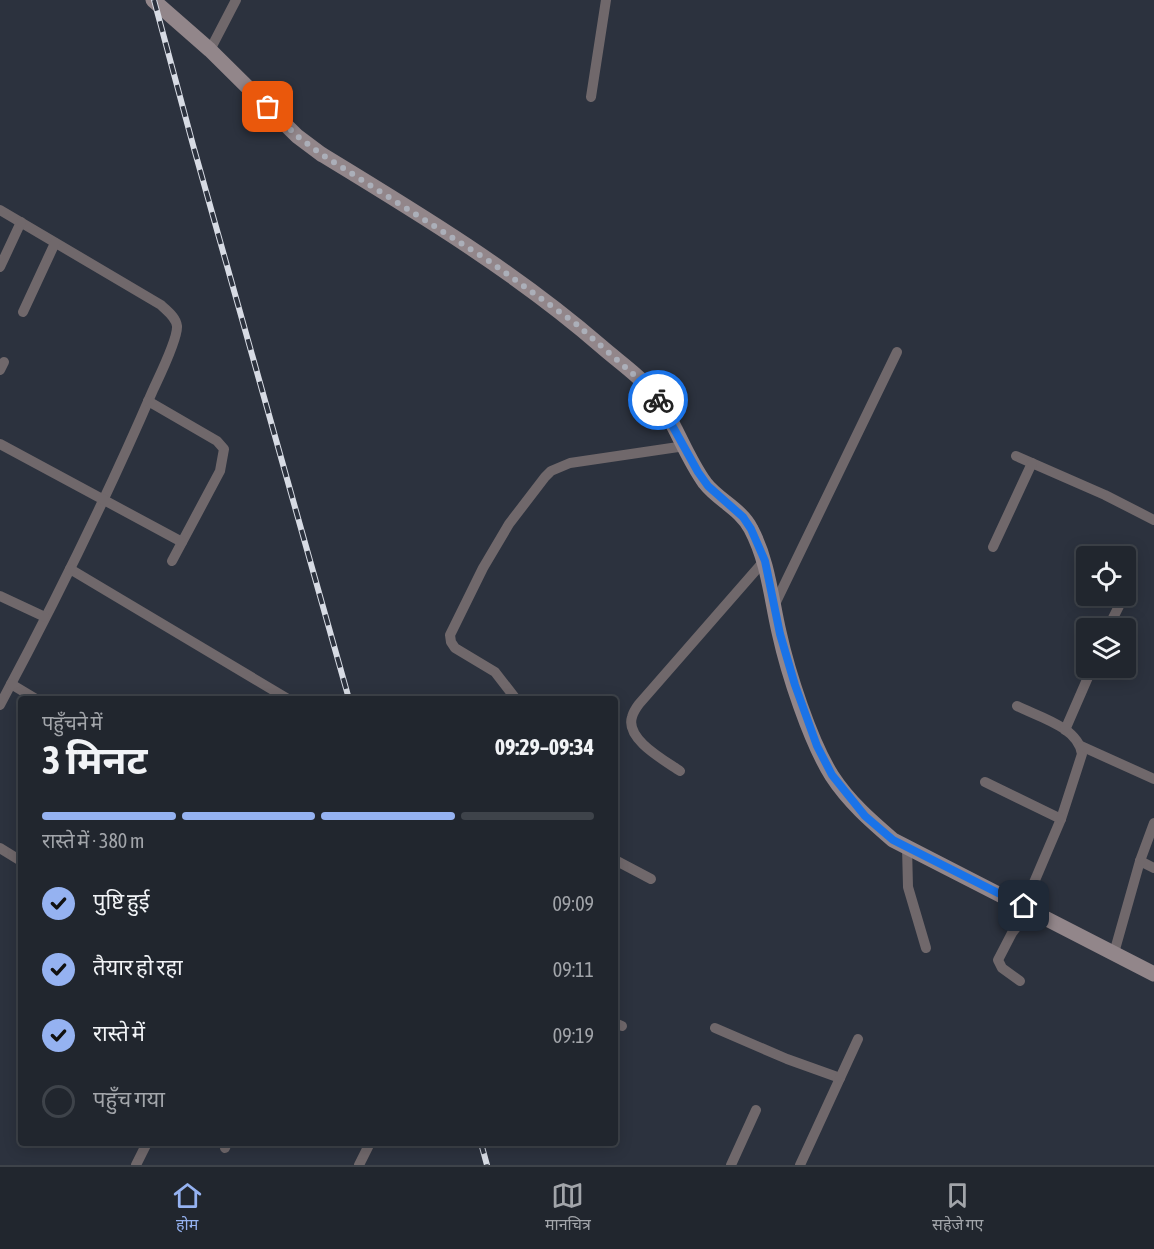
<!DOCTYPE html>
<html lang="hi">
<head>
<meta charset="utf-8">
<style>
  :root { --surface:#21262e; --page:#2d323a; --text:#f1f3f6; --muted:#a2a5aa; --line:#3e434a; --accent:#95b2f1 }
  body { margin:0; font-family:"Asap Condensed","Noto Sans Devanagari",sans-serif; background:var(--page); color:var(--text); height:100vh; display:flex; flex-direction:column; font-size:22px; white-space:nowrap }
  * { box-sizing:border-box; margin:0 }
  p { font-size:20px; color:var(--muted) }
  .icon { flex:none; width:33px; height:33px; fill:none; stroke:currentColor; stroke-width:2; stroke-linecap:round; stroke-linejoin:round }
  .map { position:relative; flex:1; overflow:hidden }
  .panel { position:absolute; left:18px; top:696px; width:600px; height:450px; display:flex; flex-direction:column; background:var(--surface); border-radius:6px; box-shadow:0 3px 15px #0003,0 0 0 2px var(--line) }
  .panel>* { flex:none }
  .fabs { position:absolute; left:1076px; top:546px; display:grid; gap:12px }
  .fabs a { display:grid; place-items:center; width:60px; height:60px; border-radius:6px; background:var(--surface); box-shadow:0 3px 15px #0003,0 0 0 2px var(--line); font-size:30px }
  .pin { position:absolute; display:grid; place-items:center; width:51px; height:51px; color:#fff; margin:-26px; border-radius:12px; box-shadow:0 3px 9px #0006 }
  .courier { position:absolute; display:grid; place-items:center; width:60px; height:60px; margin:-30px; border:4px solid #1a73e8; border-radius:50%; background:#fff; color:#222; box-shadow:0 2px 8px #0007 }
  .overview em { font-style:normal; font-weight:700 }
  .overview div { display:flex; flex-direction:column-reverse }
  .overview { display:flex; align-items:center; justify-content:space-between; height:102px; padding:0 24px }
  h1 { font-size:39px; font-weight:700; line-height:45px }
  .bar { display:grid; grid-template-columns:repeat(4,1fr); gap:9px 6px; align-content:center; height:72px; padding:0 24px }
  .bar i { height:8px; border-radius:4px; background:var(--line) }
  .bar .selected { background:var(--accent) }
  .bar p { grid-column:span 4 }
  ol { padding:0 24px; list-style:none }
  li { display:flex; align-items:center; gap:18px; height:66px }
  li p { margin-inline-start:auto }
  li .icon { padding:6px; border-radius:50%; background:var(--accent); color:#111; stroke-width:4 }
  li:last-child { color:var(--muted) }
  li i { width:33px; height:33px; border:3px solid var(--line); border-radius:50% }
  .tabs { display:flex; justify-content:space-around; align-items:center; height:84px; border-top:2px solid var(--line); background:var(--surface); font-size:16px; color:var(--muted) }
  .tabs a { display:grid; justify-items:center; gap:3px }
  .tabs .selected { color:var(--accent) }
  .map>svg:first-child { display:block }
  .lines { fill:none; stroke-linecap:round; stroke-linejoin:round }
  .street { stroke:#70686b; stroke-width:10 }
  .secondary { stroke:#92868a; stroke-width:15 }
  .rail-casing { stroke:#d7dbe4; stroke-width:6 }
  .rail { stroke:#2c323e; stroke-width:4; stroke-dasharray:11; stroke-linecap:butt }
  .done { stroke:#abafb9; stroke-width:6; stroke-dasharray:0 10.8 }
  .route { stroke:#1a73e8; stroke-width:8 }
</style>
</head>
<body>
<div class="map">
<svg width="1154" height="1165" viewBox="0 0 1154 1165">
  <rect width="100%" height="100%" fill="#2c323e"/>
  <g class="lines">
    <g class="street">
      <polyline points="210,50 236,0"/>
      <polyline points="591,97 606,0"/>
      <path d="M0 210 161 305C167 311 176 317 177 326 178 339 159 377 153 390 107 497 55 602 0 705"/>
      <polyline points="0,267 21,222"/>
      <polyline points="23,312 55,243"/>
      <polyline points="0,370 4,362"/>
      <polyline points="148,401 217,441 224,449 220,471 172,561"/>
      <polyline points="0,444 182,542"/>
      <polyline points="1016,456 1105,495 1154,520"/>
      <polyline points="993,547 1032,463"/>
      <polyline points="70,569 288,699"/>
      <polyline points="0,596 45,617"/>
      <polyline points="774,606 897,352"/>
      <polyline points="1108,628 1124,596"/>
      <polyline points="11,684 36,699"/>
      <polyline points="516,699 495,672 455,648 451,642 450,635 483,568 509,524 545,477 551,471 570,463 685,446"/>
      <path d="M1017 706C1039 717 1078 727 1082 754L1061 819 1024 906"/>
      <polyline points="1065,730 1092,668"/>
      <polyline points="1081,746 1154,779"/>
      <path d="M680 771C664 760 625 739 632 717 633 713 636 708 639 704L764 561"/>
      <polyline points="985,782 1061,819"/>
      <polyline points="907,847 908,887 926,948"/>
      <polyline points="0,848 21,861"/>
      <polyline points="615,860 651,879"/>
      <polyline points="1140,861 1154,868"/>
      <polyline points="1114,953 1140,861 1154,823"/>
      <polyline points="1020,981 1002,968 998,960 1012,933 1030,909"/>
      <polyline points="615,1023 622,1026"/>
      <polyline points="715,1028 787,1059 840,1078"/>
      <polyline points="225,1148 227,1143"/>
      <polyline points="136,1165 147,1143"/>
      <polyline points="359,1165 370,1143"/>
      <polyline points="731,1165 756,1110"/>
      <polyline points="800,1165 858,1039"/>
    </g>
    <path class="secondary" d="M153 0 210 50 297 136 321 154C418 213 517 273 602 347 618 361 637 374 651 390 674 418 684 454 705 483 718 500 741 509 751 529 768 561 771 597 779 632 788 673 810 741 832 776 849 802 871 821 893 840L1154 974"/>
    <g class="rail-casing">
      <g id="rail">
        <polyline points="154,0 193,145 349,699"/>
        <polyline points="481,1143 487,1165"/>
      </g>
    </g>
    <use href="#rail" class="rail"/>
  </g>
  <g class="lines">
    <polyline class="done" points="268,107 297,136 321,154 489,261 575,323 650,389 658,400"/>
    <polyline class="route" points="658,400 698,472 708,486 743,517 751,529 765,561 780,634 795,685 817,746 832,775 865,816 893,840 1024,906"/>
  </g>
</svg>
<div class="fabs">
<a><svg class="icon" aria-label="locate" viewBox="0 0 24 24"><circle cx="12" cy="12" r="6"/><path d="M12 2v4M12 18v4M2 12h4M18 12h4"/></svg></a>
<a><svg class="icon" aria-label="layers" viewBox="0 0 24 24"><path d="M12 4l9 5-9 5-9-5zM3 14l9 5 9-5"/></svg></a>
</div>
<div class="pin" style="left:268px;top:107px;background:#ea580c"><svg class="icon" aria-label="bag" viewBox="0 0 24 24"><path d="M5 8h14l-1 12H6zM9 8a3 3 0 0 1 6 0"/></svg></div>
<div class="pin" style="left:1024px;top:906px;background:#1f2937"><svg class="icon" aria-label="home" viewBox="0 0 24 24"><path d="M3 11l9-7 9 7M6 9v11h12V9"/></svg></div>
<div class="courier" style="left:658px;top:400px"><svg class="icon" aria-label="bike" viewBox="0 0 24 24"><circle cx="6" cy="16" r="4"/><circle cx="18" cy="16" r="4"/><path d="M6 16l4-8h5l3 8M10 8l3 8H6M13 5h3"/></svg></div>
<section class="panel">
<div class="overview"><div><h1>3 मिनट</h1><p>पहुँचने में</p></div><em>09:29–09:34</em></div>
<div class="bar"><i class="selected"></i><i class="selected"></i><i class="selected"></i><i></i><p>रास्ते में · 380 m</p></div>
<ol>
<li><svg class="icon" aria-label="check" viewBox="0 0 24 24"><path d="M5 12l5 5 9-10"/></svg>पुष्टि हुई<p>09:09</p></li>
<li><svg class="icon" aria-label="check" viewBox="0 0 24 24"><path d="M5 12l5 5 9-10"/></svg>तैयार हो रहा<p>09:11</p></li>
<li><svg class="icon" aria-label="check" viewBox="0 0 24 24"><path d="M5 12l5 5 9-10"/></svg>रास्ते में<p>09:19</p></li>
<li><i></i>पहुँच गया</li>
</ol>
</section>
</div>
<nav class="tabs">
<a class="selected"><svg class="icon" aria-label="home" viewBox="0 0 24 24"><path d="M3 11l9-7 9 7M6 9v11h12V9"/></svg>होम</a>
<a><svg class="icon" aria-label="map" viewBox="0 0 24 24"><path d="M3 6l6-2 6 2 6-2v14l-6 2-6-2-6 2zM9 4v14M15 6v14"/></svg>मानचित्र</a>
<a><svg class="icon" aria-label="saved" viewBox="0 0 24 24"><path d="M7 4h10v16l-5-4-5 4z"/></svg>सहेजे गए</a>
</nav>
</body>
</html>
